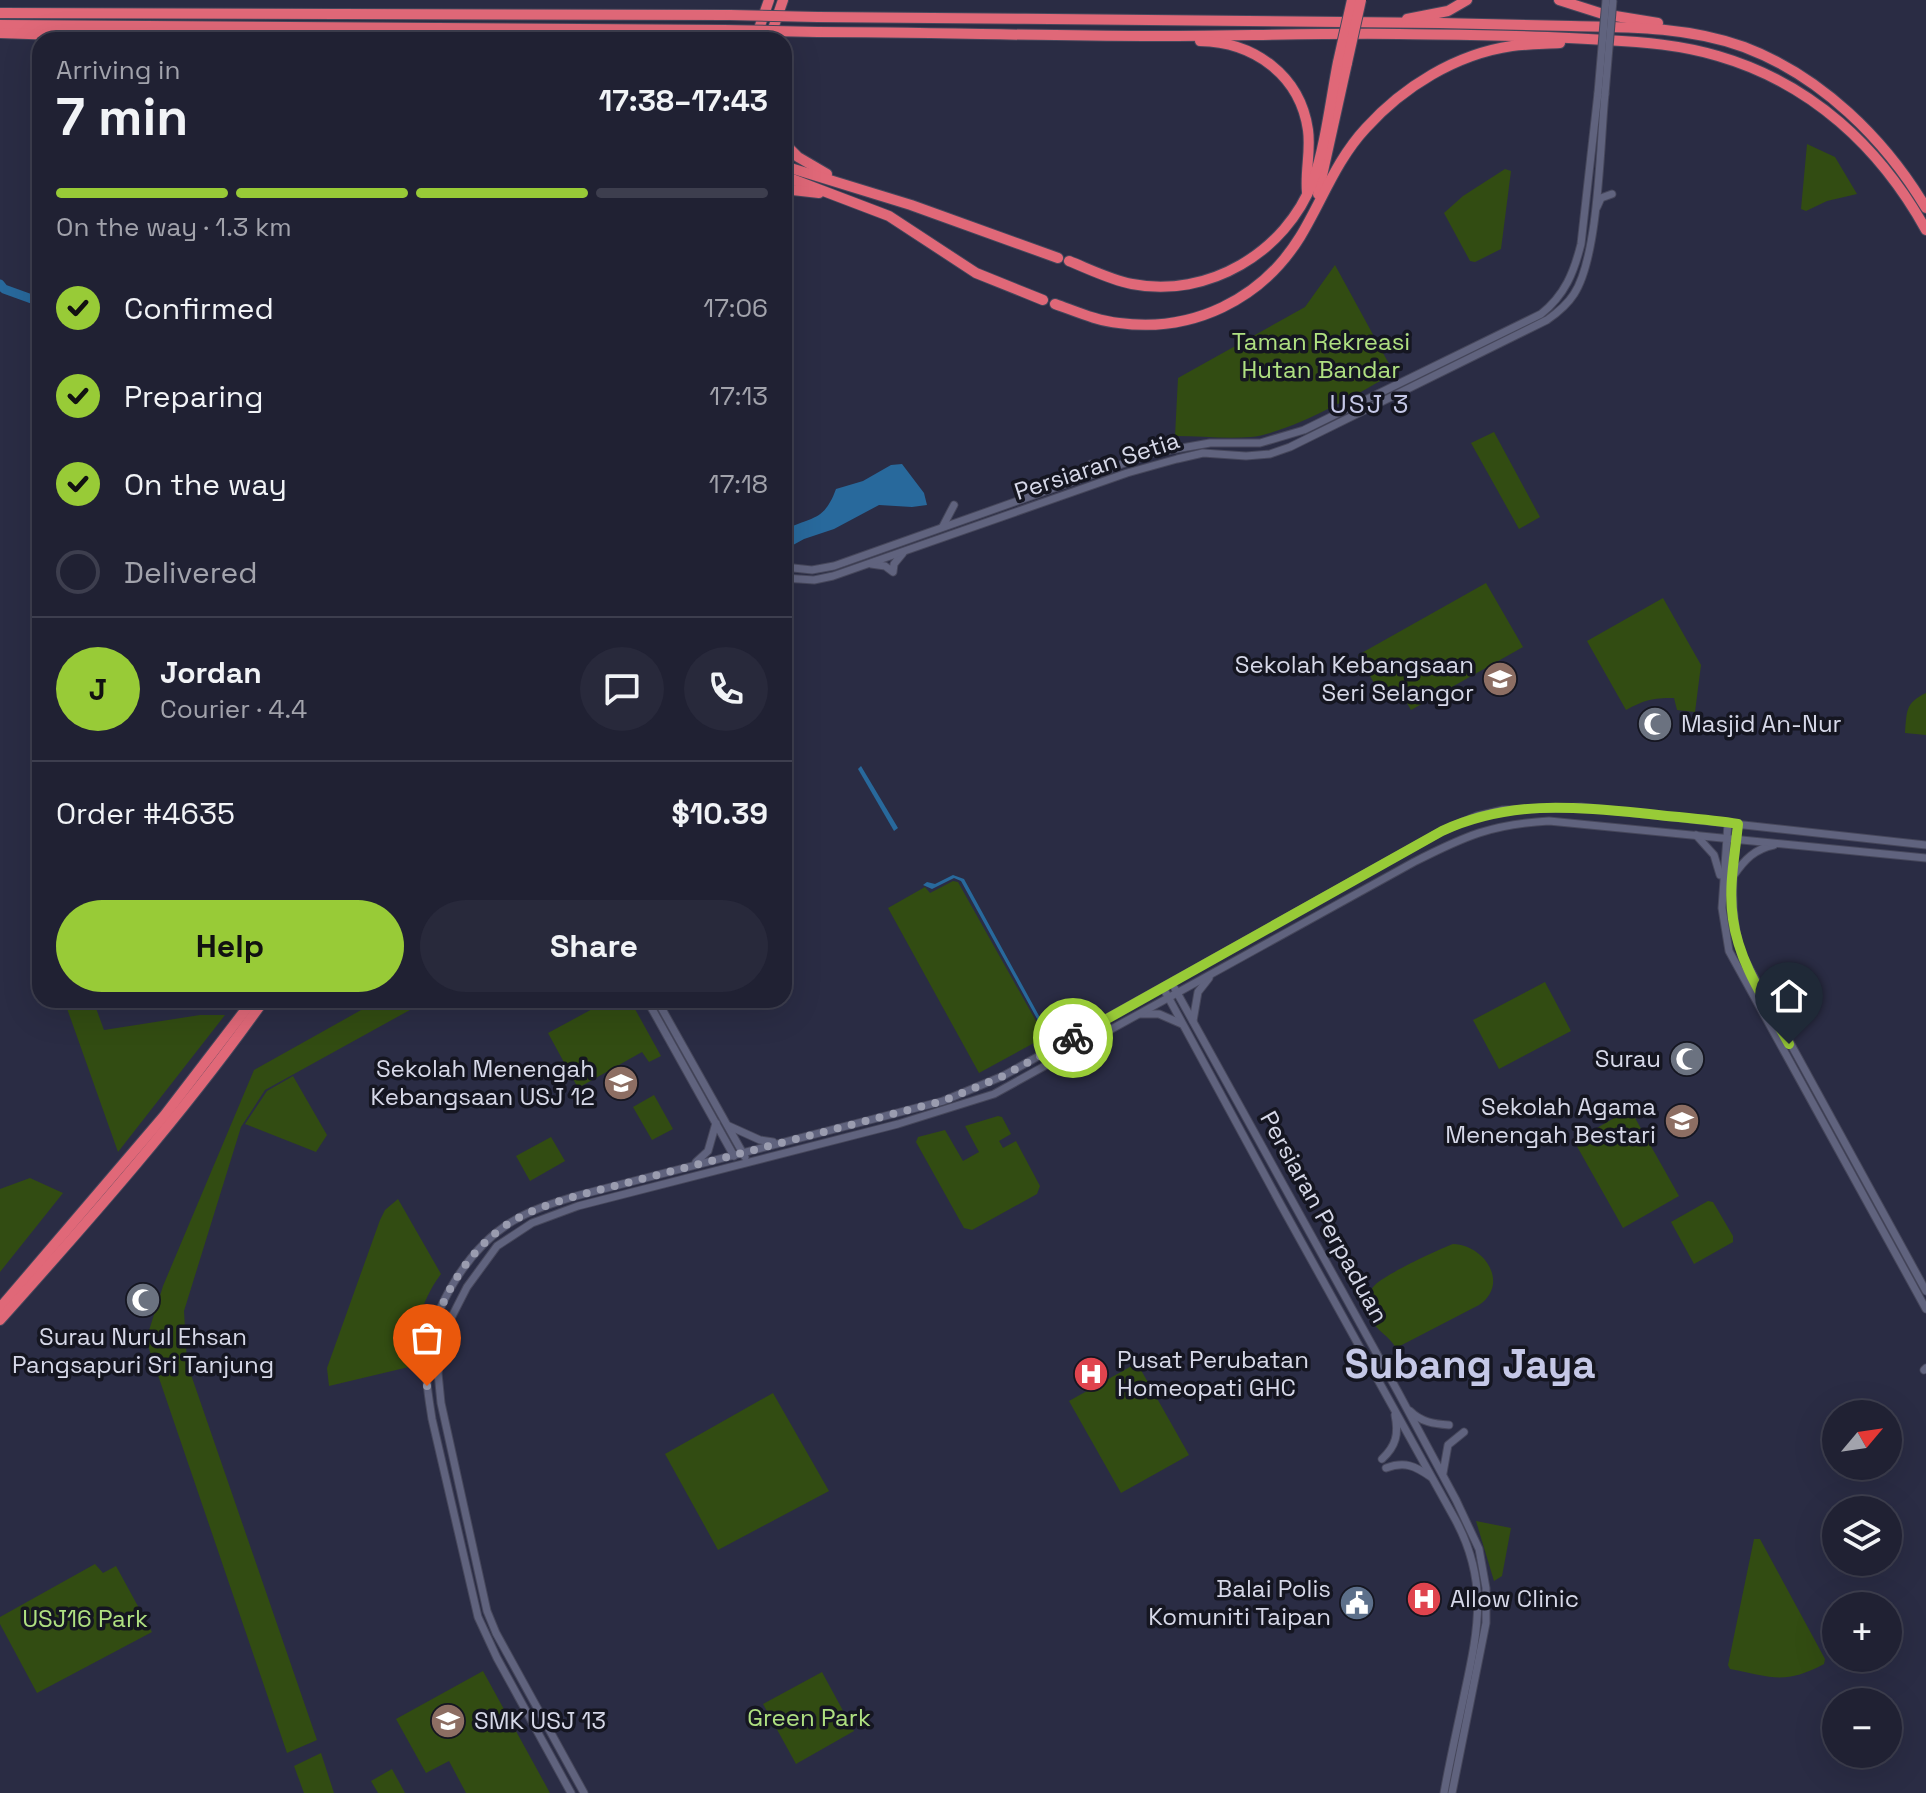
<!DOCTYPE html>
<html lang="en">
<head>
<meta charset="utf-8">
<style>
  :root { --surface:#202133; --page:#28293b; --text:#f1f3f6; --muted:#a2a3ac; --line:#3d3e4e; --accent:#98cb37 }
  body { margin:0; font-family:"Space Grotesk",sans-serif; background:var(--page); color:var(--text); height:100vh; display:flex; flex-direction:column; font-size:30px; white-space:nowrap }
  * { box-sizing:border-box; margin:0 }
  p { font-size:26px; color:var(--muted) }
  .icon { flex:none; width:44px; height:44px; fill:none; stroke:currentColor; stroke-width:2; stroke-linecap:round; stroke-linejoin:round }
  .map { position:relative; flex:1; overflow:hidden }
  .details { position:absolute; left:32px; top:32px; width:760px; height:976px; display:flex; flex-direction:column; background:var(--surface); border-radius:24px; box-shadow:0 8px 32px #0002,0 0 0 2px var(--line) }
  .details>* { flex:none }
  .needle { width:52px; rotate:61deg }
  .fabs { position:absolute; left:1822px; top:1400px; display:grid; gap:16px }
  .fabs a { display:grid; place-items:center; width:80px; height:80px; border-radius:50%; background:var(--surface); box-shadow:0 8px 32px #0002,0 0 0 2px var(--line); font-size:40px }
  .pin { position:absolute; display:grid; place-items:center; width:68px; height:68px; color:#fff; margin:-82px -34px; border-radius:50% 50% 50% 0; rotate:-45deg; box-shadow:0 0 8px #0007 }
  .pin .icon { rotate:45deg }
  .courier { position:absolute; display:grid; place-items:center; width:80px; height:80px; margin:-40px; border:6px solid #98cb37; border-radius:50%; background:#fff; color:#222; box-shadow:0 2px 10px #0007 }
  .headline em { font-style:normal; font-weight:700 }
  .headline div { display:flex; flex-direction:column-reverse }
  .headline { display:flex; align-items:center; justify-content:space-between; height:136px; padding:0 24px }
  h1 { font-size:52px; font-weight:700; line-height:60px }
  .bar { display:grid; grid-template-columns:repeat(4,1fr); gap:12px 8px; align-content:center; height:96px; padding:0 24px }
  .bar i { height:10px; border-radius:6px; background:var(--line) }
  .bar .selected { background:var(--accent) }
  .bar p { grid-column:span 4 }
  .line { display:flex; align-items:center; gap:20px; padding:0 24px; border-top:2px solid var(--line) }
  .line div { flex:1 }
  .round { display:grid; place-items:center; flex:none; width:84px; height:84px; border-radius:42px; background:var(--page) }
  ol { padding:0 24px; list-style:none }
  li { display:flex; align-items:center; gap:24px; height:88px }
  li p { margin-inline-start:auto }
  li .icon { padding:8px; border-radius:50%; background:var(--accent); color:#111; stroke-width:4 }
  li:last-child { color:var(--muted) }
  li i { width:44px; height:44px; border:4px solid var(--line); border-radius:50% }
  .button { display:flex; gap:16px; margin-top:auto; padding:16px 24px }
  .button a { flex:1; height:92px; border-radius:48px; background:var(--accent); color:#111; font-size:32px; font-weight:700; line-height:92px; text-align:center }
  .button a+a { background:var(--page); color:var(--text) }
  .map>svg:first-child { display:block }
  .green { fill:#324c12 }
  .water { fill:#28699c }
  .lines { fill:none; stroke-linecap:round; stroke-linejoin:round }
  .river { stroke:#28699c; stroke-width:9 }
  .secondary-casing { stroke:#46475b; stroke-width:9 }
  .motorway-casing { stroke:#46475b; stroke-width:12 }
  .secondary { stroke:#60637e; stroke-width:7 }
  .motorway { stroke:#e06878; stroke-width:10 }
  .secondary-bridge-casing { stroke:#46475b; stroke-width:9; stroke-linecap:butt }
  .motorway-bridge-casing { stroke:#46475b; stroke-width:12; stroke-linecap:butt }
  .secondary-bridge { stroke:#60637e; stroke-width:7 }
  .motorway-bridge { stroke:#e06878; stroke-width:10 }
  .done { stroke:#9a9caf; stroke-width:8; stroke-dasharray:0 14.4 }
  .route { stroke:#98cb37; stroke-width:10 }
  .labels { text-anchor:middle; stroke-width:7; stroke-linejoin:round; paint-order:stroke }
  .park-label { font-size:24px; fill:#afe081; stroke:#151621 }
  .street-label { font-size:24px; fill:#d6d8e8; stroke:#151621 }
  .poi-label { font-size:24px; fill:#d6d8e8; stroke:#151621; text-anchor:end }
  .neighbourhood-label { font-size:26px; letter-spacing:2px; fill:#c5c8e7; stroke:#151621 }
  .town-label { font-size:40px; font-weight:bold; fill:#c5c8e7; stroke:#151621 }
</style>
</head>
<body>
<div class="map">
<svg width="1926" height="1793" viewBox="0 0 1926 1793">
  <rect width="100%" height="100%" fill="#2a2c44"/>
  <g class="green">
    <polygon points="1807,144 1835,157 1857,194 1827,201 1806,211 1801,209"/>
    <polygon points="1505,169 1511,171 1501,249 1475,262 1470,261 1444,213 1463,196"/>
    <path d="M1335 265 1394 373C1360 393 1289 433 1251 437 1226 439 1200 436 1175 436L1178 378 1305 307Z"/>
    <polygon points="1494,432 1540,517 1519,529 1471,443"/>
    <polygon points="1486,583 1523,647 1411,710 1401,693 1385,702 1358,655"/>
    <path d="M1663 598 1701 665 1695 712 1677 710 1674 698C1651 698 1645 700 1626 710L1587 641Z"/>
    <path d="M1926 693V735L1905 733C1907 711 1905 703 1926 693Z"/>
    <polygon points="953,881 958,882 1045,1037 979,1073 888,908 925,887 930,893"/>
    <polygon points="1545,982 1571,1031 1499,1069 1473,1020"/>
    <polygon points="64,1000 93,1000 104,1030 200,1015 225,1015 118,1152"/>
    <polygon points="379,1000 428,1000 265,1090 241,1127 184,1311 187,1363 317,1740 287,1753 146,1340 163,1286 254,1070"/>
    <polygon points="609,1000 630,1000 661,1056 649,1062 642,1052 578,1088 548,1033"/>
    <polygon points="293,1076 327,1135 316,1152 245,1124 267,1091"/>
    <polygon points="654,1095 673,1129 652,1140 633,1107"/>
    <polygon points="1630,1109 1679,1196 1623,1228 1574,1141"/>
    <polygon points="998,1116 1002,1117 1011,1134 999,1141 1003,1148 1016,1141 1040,1186 1037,1194 972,1230 964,1228 916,1142 918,1137 945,1130 963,1161 979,1152 965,1126"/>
    <polygon points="551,1137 565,1161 530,1181 516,1156"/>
    <polygon points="30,1178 63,1193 0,1272 0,1189"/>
    <path d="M398 1199 441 1274C420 1302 414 1332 413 1366L329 1386 327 1368 380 1220 385 1210Z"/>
    <polygon points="1708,1201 1713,1202 1733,1236 1733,1242 1694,1264 1671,1222"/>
    <path d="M1453 1244C1485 1245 1510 1284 1479 1305L1396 1348C1389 1335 1374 1330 1369 1315 1365 1305 1367 1293 1375 1285 1384 1275 1439 1249 1453 1244Z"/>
    <polygon points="1137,1363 1189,1455 1121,1493 1069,1401"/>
    <polygon points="773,1393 829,1491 718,1550 665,1454"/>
    <polygon points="1476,1521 1511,1528 1502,1576 1494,1581"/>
    <path d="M1754 1539H1760L1825 1659 1824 1664C1785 1685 1771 1677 1730 1669L1728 1665Z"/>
    <polygon points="95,1564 103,1573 116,1566 152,1632 37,1693 0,1624 0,1617"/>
    <polygon points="483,1671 550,1793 466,1793 449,1761 426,1773 396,1719"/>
    <polygon points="822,1672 854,1731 796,1764 763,1704"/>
    <polygon points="321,1753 334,1793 304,1793 294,1766"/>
    <polygon points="392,1769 405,1793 378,1793 371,1781"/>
  </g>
  <g class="water">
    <path d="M902 464 924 493 927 505 912 507 879 505 834 529 804 539 784 550V530C812 516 824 522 836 489L863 481 891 465Z"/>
    <polygon points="861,766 898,828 894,831 858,769"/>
    <polygon points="953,875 964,879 1049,1034 1046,1035 961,881 954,878 932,889 923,885 927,882 935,884"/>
  </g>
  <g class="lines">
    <polyline class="river" points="0,284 4,289 40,302"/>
    <g class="secondary-casing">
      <g id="secondary">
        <polyline points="1597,207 1601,198 1612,194"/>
        <polyline points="1083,477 1091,464 1109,470"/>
        <polyline points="943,526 954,505"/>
        <polyline points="871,564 885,566 893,572 894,564 903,553"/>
        <path d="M784 567 812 570 834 566 1153 453 1210 443H1260L1304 430 1541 314C1565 295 1574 272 1581 244L1598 93"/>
        <path d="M784 578 814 580 833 576 1127 473 1177 459 1203 453 1246 456 1270 454 1290 447 1547 320C1557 313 1567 305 1574 294 1599 256 1600 143 1605 94"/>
        <polyline points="1728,823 1722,908 1729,951 1926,1309"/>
        <path d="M1738 824C1733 869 1728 909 1741 953L1926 1291"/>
        <polyline points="1696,835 1714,855 1720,875"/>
        <path d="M1734 875C1745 859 1755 849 1774 845"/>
        <polyline points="1175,989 1398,1392 1456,1500 1479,1549 1486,1588 1486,1623 1452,1793"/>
        <path d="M1166 993 1281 1205 1455 1519C1488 1580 1479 1626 1465 1691 1458 1725 1450 1759 1444 1793"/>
        <polyline points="647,1000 734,1156"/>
        <polyline points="657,1000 745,1157"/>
        <polyline points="1141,1014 1159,1014 1182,1024"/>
        <polyline points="1193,1021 1198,992 1209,978"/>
        <polyline points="729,1126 760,1140 773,1142"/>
        <polyline points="696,1162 708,1151 716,1123"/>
        <polyline points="1924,1370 1926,1368"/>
        <path d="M1410 1411C1421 1422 1434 1424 1449 1425"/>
        <path d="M1382 1459C1396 1446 1399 1434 1395 1415"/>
        <path d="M1386 1468C1405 1461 1415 1466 1431 1477"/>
        <polyline points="1443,1473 1448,1445 1464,1432"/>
        <path d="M571 1793 497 1658 478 1617 432 1419C429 1399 425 1379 427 1358 432 1307 469 1247 513 1221 533 1209 554 1203 576 1196L943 1101 1003 1076 1442 831 1477 816 1503 810 1581 807 1926 845"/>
        <path d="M584 1793 496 1633 487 1611 441 1403 438 1373 444 1332 467 1287 497 1246 532 1223 578 1206 898 1124 994 1094 1414 862C1465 836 1492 824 1549 821L1926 858"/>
      </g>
    </g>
    <g class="motorway-casing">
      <g id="motorway">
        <polyline points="1559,0 1603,14 1658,23"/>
        <polyline points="0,13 730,15"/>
        <path d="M818 17C1025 19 1232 20 1439 23 1483 24 1527 25 1571 26 1630 27 1689 27 1744 47 1821 76 1885 139 1926 208"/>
        <polyline points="1407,19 1448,11 1467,0"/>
        <polyline points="0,25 724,30"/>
        <path d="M818 32C927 32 1036 36 1145 36 1229 36 1314 33 1399 34 1468 35 1536 35 1605 40 1644 42 1681 45 1718 56 1811 83 1880 147 1926 230"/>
        <polyline points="0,33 114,37 165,31"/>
        <polyline points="755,40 769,0"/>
        <polyline points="769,40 783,0"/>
        <path d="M1200 41C1254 42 1300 75 1308 130 1311 151 1305 171 1307 192"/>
        <polyline points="784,143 798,157 827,174"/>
        <polyline points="784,166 911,205 1058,258"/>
        <polyline points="784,176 889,216 976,273 1043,300"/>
        <polyline points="784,189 819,193"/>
        <polyline points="1318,194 1347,63"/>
        <path d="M1069 261C1089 269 1111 280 1132 284 1208 299 1286 252 1313 181 1325 148 1331 97 1338 62"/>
        <path d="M1055 304C1075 311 1097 321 1119 323 1192 333 1261 300 1300 237 1322 201 1336 160 1366 128 1403 87 1456 54 1512 46 1528 44 1544 44 1560 43"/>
        <polyline points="0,1308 164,1116 253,1000"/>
        <path d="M0 1320C92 1217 184 1113 264 1000"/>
      </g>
    </g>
    <use href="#secondary" class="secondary"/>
    <use href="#motorway" class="motorway"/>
    <g class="secondary-bridge-casing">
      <g id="secondary-bridge">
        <polyline points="1598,93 1606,0"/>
        <polyline points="1605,94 1613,0"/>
      </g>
    </g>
    <g class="motorway-bridge-casing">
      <g id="motorway-bridge">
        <polyline points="730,15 818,17"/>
        <polyline points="724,30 818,32"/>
        <polyline points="1338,62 1352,0"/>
        <polyline points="1347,63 1361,0"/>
      </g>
    </g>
    <use href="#secondary-bridge" class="secondary-bridge"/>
    <use href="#motorway-bridge" class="motorway-bridge"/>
  </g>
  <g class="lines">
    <path class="done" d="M427 1386C424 1327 454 1264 502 1228 524 1212 550 1204 576 1196L943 1101 1003 1076 1073 1038"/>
    <path class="route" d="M1073 1038 1442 831C1507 801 1571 806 1640 813 1673 817 1706 819 1738 824 1735 855 1728 888 1733 919 1739 964 1768 1005 1789 1044"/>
  </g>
  <defs>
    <g id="school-disc" transform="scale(1.8)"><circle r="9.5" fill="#8d6e63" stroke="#151621"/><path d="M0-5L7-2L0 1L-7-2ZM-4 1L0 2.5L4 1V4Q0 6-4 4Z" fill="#fff"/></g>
    <g id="mosque-disc" transform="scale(1.8)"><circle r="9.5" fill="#6b7280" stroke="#151621"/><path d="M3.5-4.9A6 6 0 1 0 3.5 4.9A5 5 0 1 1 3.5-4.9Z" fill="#fff"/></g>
    <g id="hospital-disc" transform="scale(1.8)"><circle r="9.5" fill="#e0444e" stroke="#151621"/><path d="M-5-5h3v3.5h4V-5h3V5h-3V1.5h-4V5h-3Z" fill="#fff"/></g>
    <g id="civic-disc" transform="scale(1.8)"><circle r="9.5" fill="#5c6f8a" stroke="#151621"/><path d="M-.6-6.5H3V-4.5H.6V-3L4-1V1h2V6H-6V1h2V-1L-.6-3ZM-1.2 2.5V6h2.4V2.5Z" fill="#fff"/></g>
  </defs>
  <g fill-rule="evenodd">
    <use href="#school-disc" x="1500" y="679"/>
    <use href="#mosque-disc" x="1655" y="724"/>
    <use href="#mosque-disc" x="1687" y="1059"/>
    <use href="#school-disc" x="621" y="1083"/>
    <use href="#school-disc" x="1682" y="1121"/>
    <use href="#mosque-disc" x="143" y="1300"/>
    <use href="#hospital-disc" x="1091" y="1374"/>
    <use href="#hospital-disc" x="1424" y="1599"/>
    <use href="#civic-disc" x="1357" y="1603"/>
    <use href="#school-disc" x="448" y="1721"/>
  </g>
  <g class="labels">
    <g class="park-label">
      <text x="1321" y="350">Taman Rekreasi<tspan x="1321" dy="28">Hutan Bandar</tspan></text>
      <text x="85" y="1627">USJ16 Park</text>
      <text x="809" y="1726">Green Park</text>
    </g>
    <g class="street-label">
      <text transform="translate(1097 466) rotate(-18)" y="8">Persiaran Setia</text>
      <text transform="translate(1324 1217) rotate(61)" y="8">Persiaran Perpaduan</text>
    </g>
    <g class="poi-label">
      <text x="1474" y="673">Sekolah Kebangsaan<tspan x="1474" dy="28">Seri Selangor</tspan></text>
      <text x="1681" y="732" text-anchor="start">Masjid An-Nur</text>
      <text x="1661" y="1067">Surau</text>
      <text x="595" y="1077">Sekolah Menengah<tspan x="595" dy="28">Kebangsaan USJ 12</tspan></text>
      <text x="1656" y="1115">Sekolah Agama<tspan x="1656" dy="28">Menengah Bestari</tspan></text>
      <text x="143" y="1345" text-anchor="middle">Surau Nurul Ehsan<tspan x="143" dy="28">Pangsapuri Sri Tanjung</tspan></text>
      <text x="1117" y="1368" text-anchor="start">Pusat Perubatan<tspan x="1117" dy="28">Homeopati GHC</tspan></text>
      <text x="1331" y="1597">Balai Polis<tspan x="1331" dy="28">Komuniti Taipan</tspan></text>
      <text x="1450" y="1607" text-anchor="start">Allow Clinic</text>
      <text x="474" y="1729" text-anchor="start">SMK USJ 13</text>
    </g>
    <g class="neighbourhood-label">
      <text x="1370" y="413">USJ 3</text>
    </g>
    <g class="town-label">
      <text x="1470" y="1378">Subang Jaya</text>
    </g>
  </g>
</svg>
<div class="fabs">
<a><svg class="needle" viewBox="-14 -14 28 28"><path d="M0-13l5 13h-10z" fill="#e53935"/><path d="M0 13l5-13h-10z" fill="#a2a3ac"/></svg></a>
<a><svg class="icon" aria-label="layers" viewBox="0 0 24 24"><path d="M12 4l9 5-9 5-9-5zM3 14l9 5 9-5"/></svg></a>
<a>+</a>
<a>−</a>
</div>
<div class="pin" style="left:427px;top:1386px;background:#ea580c"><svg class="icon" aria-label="bag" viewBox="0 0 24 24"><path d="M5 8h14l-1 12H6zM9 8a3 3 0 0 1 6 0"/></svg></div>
<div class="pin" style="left:1789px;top:1044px;background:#1f2937"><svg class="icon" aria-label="home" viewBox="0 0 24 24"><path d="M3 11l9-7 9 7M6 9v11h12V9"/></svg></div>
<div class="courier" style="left:1073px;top:1038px"><svg class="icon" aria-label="bike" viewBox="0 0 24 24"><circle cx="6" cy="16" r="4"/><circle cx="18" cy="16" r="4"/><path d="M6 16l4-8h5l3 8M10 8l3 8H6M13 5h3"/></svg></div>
<section class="details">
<div class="headline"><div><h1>7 min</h1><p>Arriving in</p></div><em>17:38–17:43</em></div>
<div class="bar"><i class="selected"></i><i class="selected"></i><i class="selected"></i><i></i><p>On the way · 1.3 km</p></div>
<ol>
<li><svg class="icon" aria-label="check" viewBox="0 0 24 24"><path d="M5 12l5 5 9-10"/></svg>Confirmed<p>17:06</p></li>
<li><svg class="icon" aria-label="check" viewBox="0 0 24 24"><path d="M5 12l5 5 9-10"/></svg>Preparing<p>17:13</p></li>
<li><svg class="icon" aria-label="check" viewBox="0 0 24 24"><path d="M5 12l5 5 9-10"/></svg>On the way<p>17:18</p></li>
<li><i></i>Delivered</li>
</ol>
<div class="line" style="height:144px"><b class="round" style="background:var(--accent);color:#111">J</b><div><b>Jordan</b><p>Courier · 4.4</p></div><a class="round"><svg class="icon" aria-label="chat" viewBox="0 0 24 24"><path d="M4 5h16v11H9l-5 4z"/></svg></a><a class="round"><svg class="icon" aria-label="phone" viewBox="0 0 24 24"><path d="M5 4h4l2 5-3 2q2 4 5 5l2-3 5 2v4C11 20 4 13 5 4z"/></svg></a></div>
<div class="line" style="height:104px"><div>Order #4635</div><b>$10.39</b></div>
<div class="button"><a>Help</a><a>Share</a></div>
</section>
</div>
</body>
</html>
